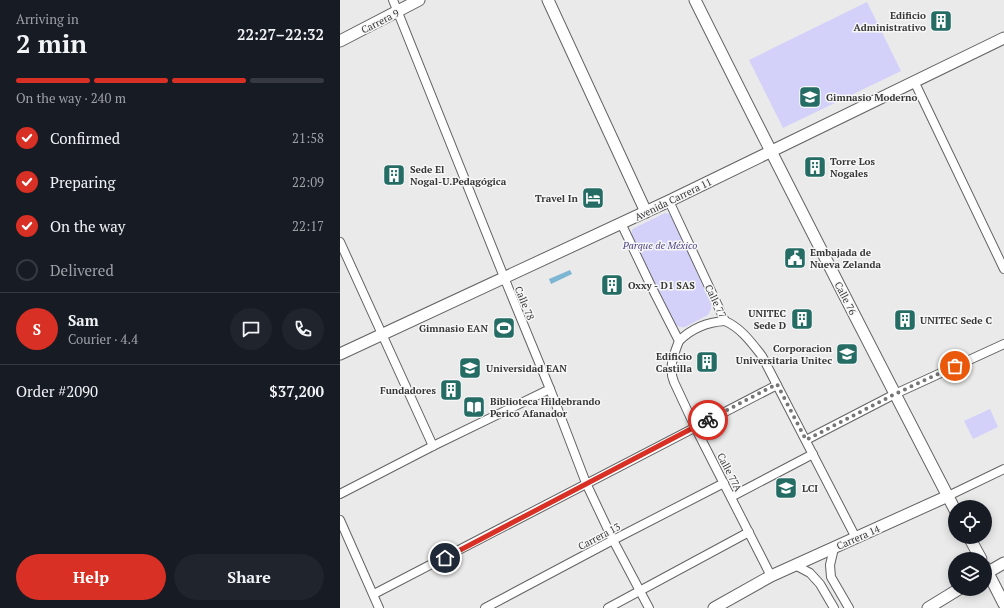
<!DOCTYPE html>
<html lang="en">
<head>
<meta charset="utf-8">
<style>
  :root { --surface:#171b24; --page:#20242c; --text:#f1f3f6; --muted:#9ea1a6; --line:#363941; --accent:#d93025 }
  body { margin:0; font-family:"PT Serif",serif; background:var(--page); color:var(--text); height:100vh; display:flex; flex-direction:column; font-size:15px; white-space:nowrap }
  * { box-sizing:border-box; margin:0 }
  p { font-size:13px; color:var(--muted) }
  .icon { flex:none; width:22px; height:22px; fill:none; stroke:currentColor; stroke-width:2; stroke-linecap:round; stroke-linejoin:round }
  .map { position:relative; flex:1; overflow:hidden }
  .panel { display:flex; flex-direction:column; background:var(--surface); width:340px }
  .panel>* { flex:none }
  .buttons { position:absolute; left:608px; top:500px; display:grid; gap:8px }
  .buttons a { display:grid; place-items:center; width:44px; height:44px; border-radius:50%; background:var(--surface); box-shadow:0 2px 10px #0003; font-size:20px }
  .pin { position:absolute; display:grid; place-items:center; width:34px; height:34px; color:#fff; margin:-17px; border:2px solid #fff; border-radius:50%; box-shadow:0 1px 4px #0007 }
  .courier { position:absolute; display:grid; place-items:center; width:40px; height:40px; margin:-20px; border:3px solid #d93025; border-radius:50%; background:#fff; color:#222; box-shadow:0 1px 5px #0007 }
  .overview em { font-style:normal; font-weight:700 }
  .overview div { display:flex; flex-direction:column-reverse }
  .overview { display:flex; align-items:center; justify-content:space-between; height:68px; padding:0 16px }
  h1 { font-size:26px; font-weight:700; line-height:30px }
  .bar { display:grid; grid-template-columns:repeat(4,1fr); gap:6px 4px; align-content:center; height:48px; padding:0 16px }
  .bar i { height:5px; border-radius:3px; background:var(--line) }
  .bar .selected { background:var(--accent) }
  .bar p { grid-column:span 4 }
  .line { display:flex; align-items:center; gap:10px; padding:0 16px; border-top:1px solid var(--line) }
  .line div { flex:1 }
  .round { display:grid; place-items:center; flex:none; width:42px; height:42px; border-radius:21px; background:var(--page) }
  ol { padding:0 16px; list-style:none }
  li { display:flex; align-items:center; gap:12px; height:44px }
  li p { margin-inline-start:auto }
  li .icon { padding:4px; border-radius:50%; background:var(--accent); color:#fff; stroke-width:4 }
  li:last-child { color:var(--muted) }
  li i { width:22px; height:22px; border:2px solid var(--line); border-radius:50% }
  .button { display:flex; gap:8px; margin-top:auto; padding:8px 16px }
  .button a { flex:1; height:46px; border-radius:24px; background:var(--accent); color:#fff; font-size:16px; font-weight:700; line-height:46px; text-align:center }
  .button a+a { background:var(--page); color:var(--text) }
  main { display:flex; flex:1; min-height:0 }
  .map>svg:first-child { display:block }
  .green { fill:#d3d1f9 }
  .water { fill:#7db6d3 }
  .lines { fill:none; stroke-linecap:round; stroke-linejoin:round }
  .street-casing { stroke:#636364; stroke-width:10 }
  .secondary-casing { stroke:#636364; stroke-width:13 }
  .street { stroke:#fff; stroke-width:8 }
  .secondary { stroke:#fff; stroke-width:11 }
  .done { stroke:#767677; stroke-width:4; stroke-dasharray:0 7.2 }
  .route { stroke:#d93025; stroke-width:5 }
  .labels { text-anchor:middle; stroke-width:3; stroke-linejoin:round; paint-order:stroke }
  .poi-label { font-size:10px; font-weight:bold; fill:#373738; stroke:#f7f7f8; text-anchor:start }
  .street-label { font-size:10px; fill:#373738; stroke:#f7f7f8 }
  .park-label { font-size:10px; font-style:italic; fill:#4f4685; stroke:#f7f7f8 }
</style>
</head>
<body>
<main>
<section class="panel">
<div class="overview"><div><h1>2 min</h1><p>Arriving in</p></div><em>22:27–22:32</em></div>
<div class="bar"><i class="selected"></i><i class="selected"></i><i class="selected"></i><i></i><p>On the way · 240 m</p></div>
<ol>
<li><svg class="icon" aria-label="check" viewBox="0 0 24 24"><path d="M5 12l5 5 9-10"/></svg>Confirmed<p>21:58</p></li>
<li><svg class="icon" aria-label="check" viewBox="0 0 24 24"><path d="M5 12l5 5 9-10"/></svg>Preparing<p>22:09</p></li>
<li><svg class="icon" aria-label="check" viewBox="0 0 24 24"><path d="M5 12l5 5 9-10"/></svg>On the way<p>22:17</p></li>
<li><i></i>Delivered</li>
</ol>
<div class="line" style="height:72px"><b class="round" style="background:var(--accent);color:#fff">S</b><div><b>Sam</b><p>Courier · 4.4</p></div><a class="round"><svg class="icon" aria-label="chat" viewBox="0 0 24 24"><path d="M4 5h16v11H9l-5 4z"/></svg></a><a class="round"><svg class="icon" aria-label="phone" viewBox="0 0 24 24"><path d="M5 4h4l2 5-3 2q2 4 5 5l2-3 5 2v4C11 20 4 13 5 4z"/></svg></a></div>
<div class="line" style="height:52px"><div>Order #2090</div><b>$37,200</b></div>
<div class="button"><a>Help</a><a>Share</a></div>
</section>
<div class="map">
<svg width="664" height="608" viewBox="0 0 664 608">
  <rect width="100%" height="100%" fill="#eaeaeb"/>
  <g class="green">
    <polygon points="527,2 561,71 443,128 409,60"/>
    <path d="M325 213 330 214 332 217 371 304V309L368 315 345 327C340 328 337 326 333 323L291 236 292 230 294 228Z"/>
    <polygon points="650,409 658,427 633,439 624,421"/>
  </g>
  <polygon class="water" points="230,270 232,274 211,284 209,279"/>
  <g class="lines">
    <g class="street-casing">
      <g id="street">
        <polyline points="53,0 168,287 210,389 246,483 273,540 309,608"/>
        <polyline points="574,81 664,269"/>
        <path d="M329 201 385 321C401 328 411 342 422 356L516 538"/>
        <path d="M281 223 312 288 339 341C334 354 328 368 334 382L355 427 431 576"/>
        <polyline points="0,242 93,446"/>
        <path d="M339 341C351 329 368 322 385 321"/>
        <polyline points="466,440 555,394 664,344"/>
        <polyline points="0,494 93,446 210,389"/>
        <polyline points="608,496 664,469"/>
        <polyline points="391,497 473,454"/>
        <polyline points="0,520 39,608"/>
        <polyline points="494,548 490,565 491,577 509,608"/>
        <polyline points="455,565 470,573 480,584 494,608"/>
        <polyline points="34,594 437,385"/>
        <polyline points="145,608 273,540 384,483"/>
        <polyline points="268,608 409,532"/>
      </g>
    </g>
    <g class="secondary-casing">
      <g id="secondary">
        <polyline points="208,0 306,212"/>
        <path d="M355 0C440 171 527 340 615 510"/>
        <polyline points="0,41 79,0"/>
        <polyline points="0,354 329,201 664,38"/>
        <polyline points="629,537 641,559"/>
        <polyline points="645,567 664,604"/>
        <polyline points="645,574 664,563"/>
        <polyline points="374,608 431,576 608,496"/>
        <polyline points="588,608 619,589"/>
      </g>
    </g>
    <use href="#street" class="street"/>
    <use href="#secondary" class="secondary"/>
  </g>
  <g class="lines">
    <polyline class="done" points="368,420 437,384 466,440 555,394 615,366"/>
    <polyline class="route" points="105,558 368,420"/>
  </g>
  <defs>
    <g id="building-square" transform="scale(1.15)"><rect x="-9" y="-9" width="18" height="18" rx="4" fill="#246c64" stroke="#f7f7f8"/><path d="M-4-6H4V6H1V3H-1V6H-4ZM-2.5-4.3h1.7v1.8h-1.7ZM.8-4.3h1.7v1.8H.8ZM-2.5-1h1.7V.8h-1.7ZM.8-1h1.7V.8H.8Z" fill="#fff"/></g>
    <g id="school-square" transform="scale(1.15)"><rect x="-9" y="-9" width="18" height="18" rx="4" fill="#246c64" stroke="#f7f7f8"/><path d="M0-5L7-2L0 1L-7-2ZM-4 1L0 2.5L4 1V4Q0 6-4 4Z" fill="#fff"/></g>
    <g id="hotel-square" transform="scale(1.15)"><rect x="-9" y="-9" width="18" height="18" rx="4" fill="#246c64" stroke="#f7f7f8"/><path d="M-6-4.5h1.5V1H6V5H4.5V3h-9V5H-6ZM-4 0a1.8 1.8 0 1 1 3.6 0ZM.5 0V-2.5h3Q6-2.5 6 0Z" fill="#fff"/></g>
    <g id="civic-square" transform="scale(1.15)"><rect x="-9" y="-9" width="18" height="18" rx="4" fill="#246c64" stroke="#f7f7f8"/><path d="M-.6-6.5H3V-4.5H.6V-3L4-1V1h2V6H-6V1h2V-1L-.6-3ZM-1.2 2.5V6h2.4V2.5Z" fill="#fff"/></g>
    <g id="stadium-square" transform="scale(1.15)"><rect x="-9" y="-9" width="18" height="18" rx="4" fill="#246c64" stroke="#f7f7f8"/><path d="M0-5a6.5 5 0 1 0 0 10a6.5 5 0 1 0 0-10ZM-3.5-1.8h7v3.6h-7Z" fill="#fff"/></g>
    <g id="university-square" transform="scale(1.15)"><rect x="-9" y="-9" width="18" height="18" rx="4" fill="#246c64" stroke="#f7f7f8"/><path d="M0-5L7-2L0 1L-7-2ZM-4 1L0 2.5L4 1V4Q0 6-4 4Z" fill="#fff"/></g>
    <g id="library-square" transform="scale(1.15)"><rect x="-9" y="-9" width="18" height="18" rx="4" fill="#246c64" stroke="#f7f7f8"/><path d="M-6-4Q-3-5.5-.7-3.5V5Q-3 3-6 4ZM6-4Q3-5.5 .7-3.5V5Q3 3 6 4Z" fill="#fff"/></g>
  </defs>
  <g fill-rule="evenodd">
    <use href="#building-square" x="601" y="21"/>
    <use href="#school-square" x="470" y="97"/>
    <use href="#building-square" x="475" y="167"/>
    <use href="#building-square" x="54" y="175"/>
    <use href="#hotel-square" x="253" y="198"/>
    <use href="#civic-square" x="455" y="258"/>
    <use href="#building-square" x="272" y="285"/>
    <use href="#building-square" x="462" y="319"/>
    <use href="#building-square" x="565" y="320"/>
    <use href="#stadium-square" x="164" y="328"/>
    <use href="#university-square" x="507" y="354"/>
    <use href="#building-square" x="367" y="362"/>
    <use href="#university-square" x="130" y="368"/>
    <use href="#building-square" x="111" y="390"/>
    <use href="#library-square" x="134" y="407"/>
    <use href="#university-square" x="446" y="488"/>
  </g>
  <g class="labels">
    <g class="poi-label">
      <text x="586" y="19" text-anchor="end">Edificio<tspan x="586" dy="12">Administrativo</tspan></text>
      <text x="486" y="101">Gimnasio Moderno</text>
      <text x="490" y="165">Torre Los<tspan x="490" dy="12">Nogales</tspan></text>
      <text x="70" y="173">Sede El<tspan x="70" dy="12">Nogal-U.Pedagógica</tspan></text>
      <text x="238" y="202" text-anchor="end">Travel In</text>
      <text x="470" y="256">Embajada de<tspan x="470" dy="12">Nueva Zelanda</tspan></text>
      <text x="288" y="289">Oxxy - D1 SAS</text>
      <text x="446" y="317" text-anchor="end">UNITEC<tspan x="446" dy="12">Sede D</tspan></text>
      <text x="580" y="324">UNITEC Sede C</text>
      <text x="148" y="332" text-anchor="end">Gimnasio EAN</text>
      <text x="492" y="352" text-anchor="end">Corporacion<tspan x="492" dy="12">Universitaria Unitec</tspan></text>
      <text x="352" y="360" text-anchor="end">Edificio<tspan x="352" dy="12">Castilla</tspan></text>
      <text x="146" y="372">Universidad EAN</text>
      <text x="96" y="394" text-anchor="end">Fundadores</text>
      <text x="150" y="405">Biblioteca Hildebrando<tspan x="150" dy="12">Perico Afanador</tspan></text>
      <text x="462" y="492">LCI</text>
    </g>
    <g class="street-label">
      <text transform="translate(40 21) rotate(-27)" y="4">Carrera 9</text>
      <text transform="translate(333 199) rotate(-26)" y="4">Avenida Carrera 11</text>
      <text transform="translate(506 298) rotate(63)" y="4">Calle 76</text>
      <text transform="translate(376 301) rotate(64)" y="4">Calle 77</text>
      <text transform="translate(185 303) rotate(68)" y="4">Calle 78</text>
      <text transform="translate(390 472) rotate(63)" y="4">Calle 77A</text>
      <text transform="translate(259 536) rotate(-28)" y="4">Carrera 13</text>
      <text transform="translate(518 537) rotate(-24)" y="4">Carrera 14</text>
    </g>
    <g class="park-label">
      <text x="320" y="249">Parque de México</text>
    </g>
  </g>
</svg>
<div class="buttons">
<a><svg class="icon" aria-label="locate" viewBox="0 0 24 24"><circle cx="12" cy="12" r="6"/><path d="M12 2v4M12 18v4M2 12h4M18 12h4"/></svg></a>
<a><svg class="icon" aria-label="layers" viewBox="0 0 24 24"><path d="M12 4l9 5-9 5-9-5zM3 14l9 5 9-5"/></svg></a>
</div>
<div class="pin" style="left:615px;top:366px;background:#ea580c"><svg class="icon" aria-label="bag" viewBox="0 0 24 24"><path d="M5 8h14l-1 12H6zM9 8a3 3 0 0 1 6 0"/></svg></div>
<div class="pin" style="left:105px;top:558px;background:#1f2937"><svg class="icon" aria-label="home" viewBox="0 0 24 24"><path d="M3 11l9-7 9 7M6 9v11h12V9"/></svg></div>
<div class="courier" style="left:368px;top:420px"><svg class="icon" aria-label="bike" viewBox="0 0 24 24"><circle cx="6" cy="16" r="4"/><circle cx="18" cy="16" r="4"/><path d="M6 16l4-8h5l3 8M10 8l3 8H6M13 5h3"/></svg></div>
</div>
</main>
</body>
</html>
